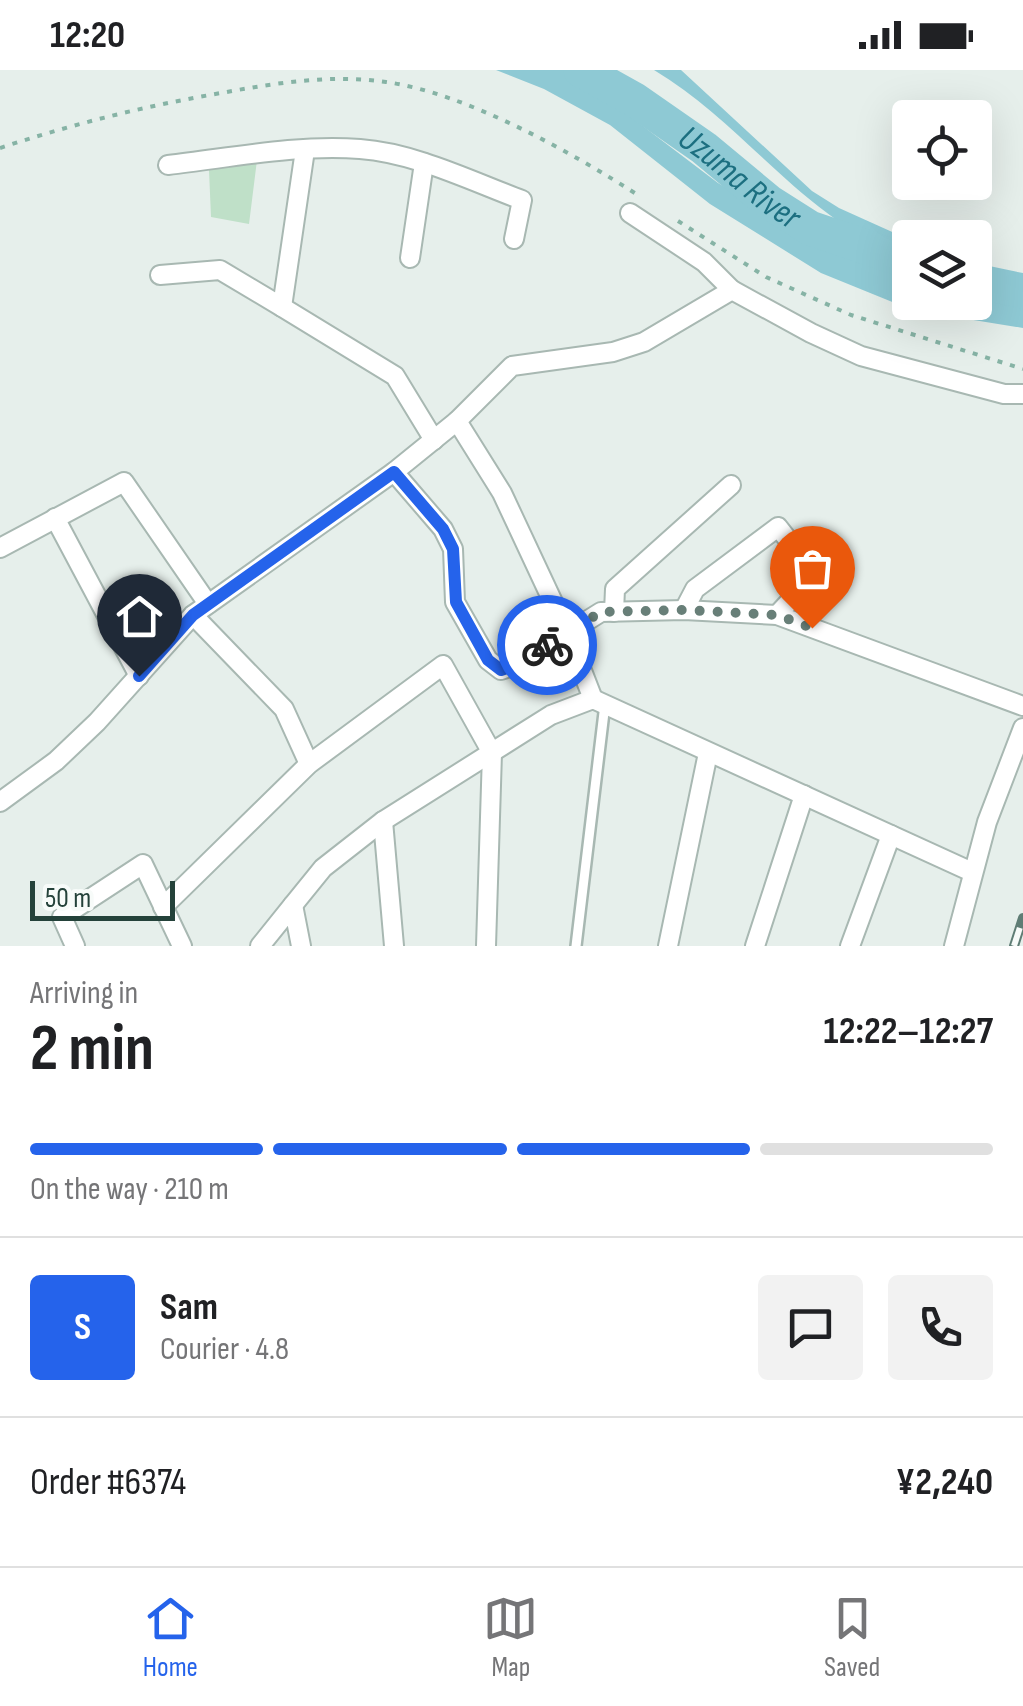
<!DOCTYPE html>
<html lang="en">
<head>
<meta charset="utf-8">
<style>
  :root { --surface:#fff; --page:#f2f2f2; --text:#202124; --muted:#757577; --line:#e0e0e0; --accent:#2563eb }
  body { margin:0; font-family:"Sofia Sans Condensed",sans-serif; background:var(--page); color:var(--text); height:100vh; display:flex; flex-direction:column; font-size:38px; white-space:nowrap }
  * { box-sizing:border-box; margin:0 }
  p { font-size:32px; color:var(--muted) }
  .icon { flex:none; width:55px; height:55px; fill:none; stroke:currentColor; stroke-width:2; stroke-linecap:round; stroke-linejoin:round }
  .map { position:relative; height:876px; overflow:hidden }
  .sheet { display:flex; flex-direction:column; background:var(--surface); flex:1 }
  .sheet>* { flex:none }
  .controls { position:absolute; left:892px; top:30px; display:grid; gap:20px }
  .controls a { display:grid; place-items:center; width:100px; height:100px; border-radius:10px; background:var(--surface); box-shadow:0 10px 40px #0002; font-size:50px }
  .scale { position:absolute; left:30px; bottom:25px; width:145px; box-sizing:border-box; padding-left:10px; border:5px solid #24423a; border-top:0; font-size:28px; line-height:35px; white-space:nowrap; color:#24423a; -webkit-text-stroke:8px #f7fbf9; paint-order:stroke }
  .pin { position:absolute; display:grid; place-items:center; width:85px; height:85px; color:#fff; margin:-102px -42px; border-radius:50% 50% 50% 0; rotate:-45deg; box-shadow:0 0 10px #0007 }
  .pin .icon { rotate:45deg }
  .courier { position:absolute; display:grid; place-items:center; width:100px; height:100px; margin:-50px; border:8px solid #2563eb; border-radius:50%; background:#fff; color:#222; box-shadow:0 2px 12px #0007 }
  .overview em { font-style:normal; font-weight:700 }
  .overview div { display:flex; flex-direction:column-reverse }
  .overview { display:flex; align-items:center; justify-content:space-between; height:170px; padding:0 30px }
  h1 { font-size:65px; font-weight:700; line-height:75px }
  .bar { display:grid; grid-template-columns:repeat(4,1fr); gap:15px 10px; align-content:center; height:120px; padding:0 30px }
  .bar i { height:12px; border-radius:8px; background:var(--line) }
  .bar .current { background:var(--accent) }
  .bar p { grid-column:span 4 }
  .line { display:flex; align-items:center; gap:25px; padding:0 30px; border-top:2px solid var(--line) }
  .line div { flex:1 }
  .round { display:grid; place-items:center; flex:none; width:105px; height:105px; border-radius:10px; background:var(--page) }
  .status { display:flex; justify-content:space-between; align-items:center; height:70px; padding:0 50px; background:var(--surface); direction:ltr }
  .status svg { height:28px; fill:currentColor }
  .tabs { display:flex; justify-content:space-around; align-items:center; height:140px; border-top:2px solid var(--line); background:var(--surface); font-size:28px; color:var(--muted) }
  .tabs a { display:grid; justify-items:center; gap:5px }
  .tabs .current { color:var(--accent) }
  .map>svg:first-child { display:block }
  .green { fill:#bfe0c8 }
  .water { fill:#8ec9d4 }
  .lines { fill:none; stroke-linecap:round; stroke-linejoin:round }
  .river { stroke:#8ec9d4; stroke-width:35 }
  .service-casing { stroke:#a8b8b2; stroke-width:14 }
  .minor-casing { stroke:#a8b8b2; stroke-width:22 }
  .path { stroke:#86b3a5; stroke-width:4; stroke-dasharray:5 8; stroke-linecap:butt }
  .service { stroke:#fff; stroke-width:9 }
  .minor { stroke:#fff; stroke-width:18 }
  .rail-casing { stroke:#5f7d75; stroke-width:10 }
  .rail { stroke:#f7fbf9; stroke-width:6; stroke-dasharray:19; stroke-linecap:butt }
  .done { stroke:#687f78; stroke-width:10; stroke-dasharray:0 18 }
  .route { stroke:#2563eb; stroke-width:12 }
  .labels { text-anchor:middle; stroke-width:8; stroke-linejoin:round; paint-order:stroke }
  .water-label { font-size:35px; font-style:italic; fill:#1c6f80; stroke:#f7fbf9 }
</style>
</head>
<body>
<div class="status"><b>12:20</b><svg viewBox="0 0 49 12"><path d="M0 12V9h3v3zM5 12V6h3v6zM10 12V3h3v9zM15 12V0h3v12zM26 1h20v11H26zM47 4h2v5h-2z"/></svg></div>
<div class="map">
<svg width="1023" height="876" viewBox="0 0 1023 876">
  <rect width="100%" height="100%" fill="#e6efeb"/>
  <polygon class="green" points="257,90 249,154 211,147 209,100"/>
  <g class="water">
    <polygon points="496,0 569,0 718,113 827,177 910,208 910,232 975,232 975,225 1023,233 1023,258 912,240 821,203 710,134 610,55 544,19"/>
    <path d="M654 0H681L812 121 839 138 910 170V188C803 151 748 56 654 0Z"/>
  </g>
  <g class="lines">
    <g class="river">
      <path id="s1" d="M581 0 635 30 704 78 769 132 810 158 910 192"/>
      <polyline points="975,211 1023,221"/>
    </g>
    <g class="service-casing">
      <polyline id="service" points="576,876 605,634"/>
    </g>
    <g class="minor-casing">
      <g id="minor">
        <path d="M168 95C230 88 297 74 360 79 415 83 471 111 522 130L514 169"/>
        <polyline points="630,143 704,192 732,220"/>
        <polyline points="410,188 424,93"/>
        <polyline points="160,205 220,200 282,237 395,306 434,370"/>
        <polyline points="282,237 305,80"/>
        <polyline points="457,351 502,423 567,562 593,629"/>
        <polyline points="394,402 443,459 453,479 455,532 488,590 501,600 518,594 601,542 684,540 777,545 1023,636"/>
        <polyline points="55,448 139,606"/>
        <polyline points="0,478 124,412 208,534"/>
        <polyline points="684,540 695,519 778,457 815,504 777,545"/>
        <polyline points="614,542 615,519 731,415"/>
        <polyline points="193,545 284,639 309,694"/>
        <polyline points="0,732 56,691 97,652 193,545 394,402 457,351 512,296 613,282 644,272 732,220 811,263 861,286 1004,324 1023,324"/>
        <polyline points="383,751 394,876"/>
        <polyline points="293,835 323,798 383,751 551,645 593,629 972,802"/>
        <polyline points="163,837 309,694 443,595 492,683 486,876"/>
        <polyline points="75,876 62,847 143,794 182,876"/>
        <polyline points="260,876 293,835 301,876"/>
        <polyline points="668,876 708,683"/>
        <polyline points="755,876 804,725"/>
        <polyline points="850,876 891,765"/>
        <polyline points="954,876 987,752 1023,658"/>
      </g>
    </g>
    <g class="path">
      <path d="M0 78C73 54 145 36 221 23 276 13 330 4 386 12 466 23 573 83 641 127"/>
      <polyline points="678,151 766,207 851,245 1023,299"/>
    </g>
    <use href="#service" class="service"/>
    <use href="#minor" class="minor"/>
    <g class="rail-casing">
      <polyline id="rail" points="1014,876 1023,848"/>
    </g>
    <use href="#rail" class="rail"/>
  </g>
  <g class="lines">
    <polyline class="done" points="547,575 601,542 684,540 777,545 812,558"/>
    <polyline class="route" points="139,606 193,545 394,402 443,459 453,479 456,532 488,590 501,600 518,594 547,575"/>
  </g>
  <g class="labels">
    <g class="water-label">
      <text dy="12" stroke="none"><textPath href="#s1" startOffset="192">Uzuma River</textPath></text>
    </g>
  </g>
</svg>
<div class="controls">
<a><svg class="icon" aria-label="locate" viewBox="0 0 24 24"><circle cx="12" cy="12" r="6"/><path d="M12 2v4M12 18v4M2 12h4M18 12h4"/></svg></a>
<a><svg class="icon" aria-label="layers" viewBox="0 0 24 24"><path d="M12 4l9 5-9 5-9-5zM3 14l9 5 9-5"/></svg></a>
</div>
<div class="scale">50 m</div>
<div class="pin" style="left:812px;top:558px;background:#ea580c"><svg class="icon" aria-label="bag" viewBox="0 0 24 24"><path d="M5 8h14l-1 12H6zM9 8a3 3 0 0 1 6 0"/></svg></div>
<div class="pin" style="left:139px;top:606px;background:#1f2937"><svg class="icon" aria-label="home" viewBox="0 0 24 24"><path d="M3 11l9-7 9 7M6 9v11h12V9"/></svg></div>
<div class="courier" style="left:547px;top:575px"><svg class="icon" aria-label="bike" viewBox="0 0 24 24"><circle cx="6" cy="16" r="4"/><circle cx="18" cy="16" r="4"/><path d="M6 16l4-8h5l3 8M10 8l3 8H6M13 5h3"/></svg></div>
</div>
<section class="sheet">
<div class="overview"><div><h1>2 min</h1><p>Arriving in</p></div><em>12:22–12:27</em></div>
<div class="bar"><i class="current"></i><i class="current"></i><i class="current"></i><i></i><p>On the way · 210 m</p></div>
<div class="line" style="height:180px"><b class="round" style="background:var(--accent);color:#fff">S</b><div><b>Sam</b><p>Courier · 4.8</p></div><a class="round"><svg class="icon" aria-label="chat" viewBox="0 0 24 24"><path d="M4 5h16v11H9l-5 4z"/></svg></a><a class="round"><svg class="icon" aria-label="phone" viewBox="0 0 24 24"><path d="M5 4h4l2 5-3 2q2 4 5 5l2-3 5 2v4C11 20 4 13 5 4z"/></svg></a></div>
<div class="line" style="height:130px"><div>Order #6374</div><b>¥2,240</b></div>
</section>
<nav class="tabs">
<a class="current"><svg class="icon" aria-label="home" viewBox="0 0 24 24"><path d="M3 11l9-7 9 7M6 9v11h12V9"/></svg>Home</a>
<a><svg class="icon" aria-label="map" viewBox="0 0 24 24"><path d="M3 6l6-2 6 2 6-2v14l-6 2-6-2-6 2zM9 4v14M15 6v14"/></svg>Map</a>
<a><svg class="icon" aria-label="saved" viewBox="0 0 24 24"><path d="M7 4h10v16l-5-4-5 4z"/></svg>Saved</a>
</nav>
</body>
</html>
